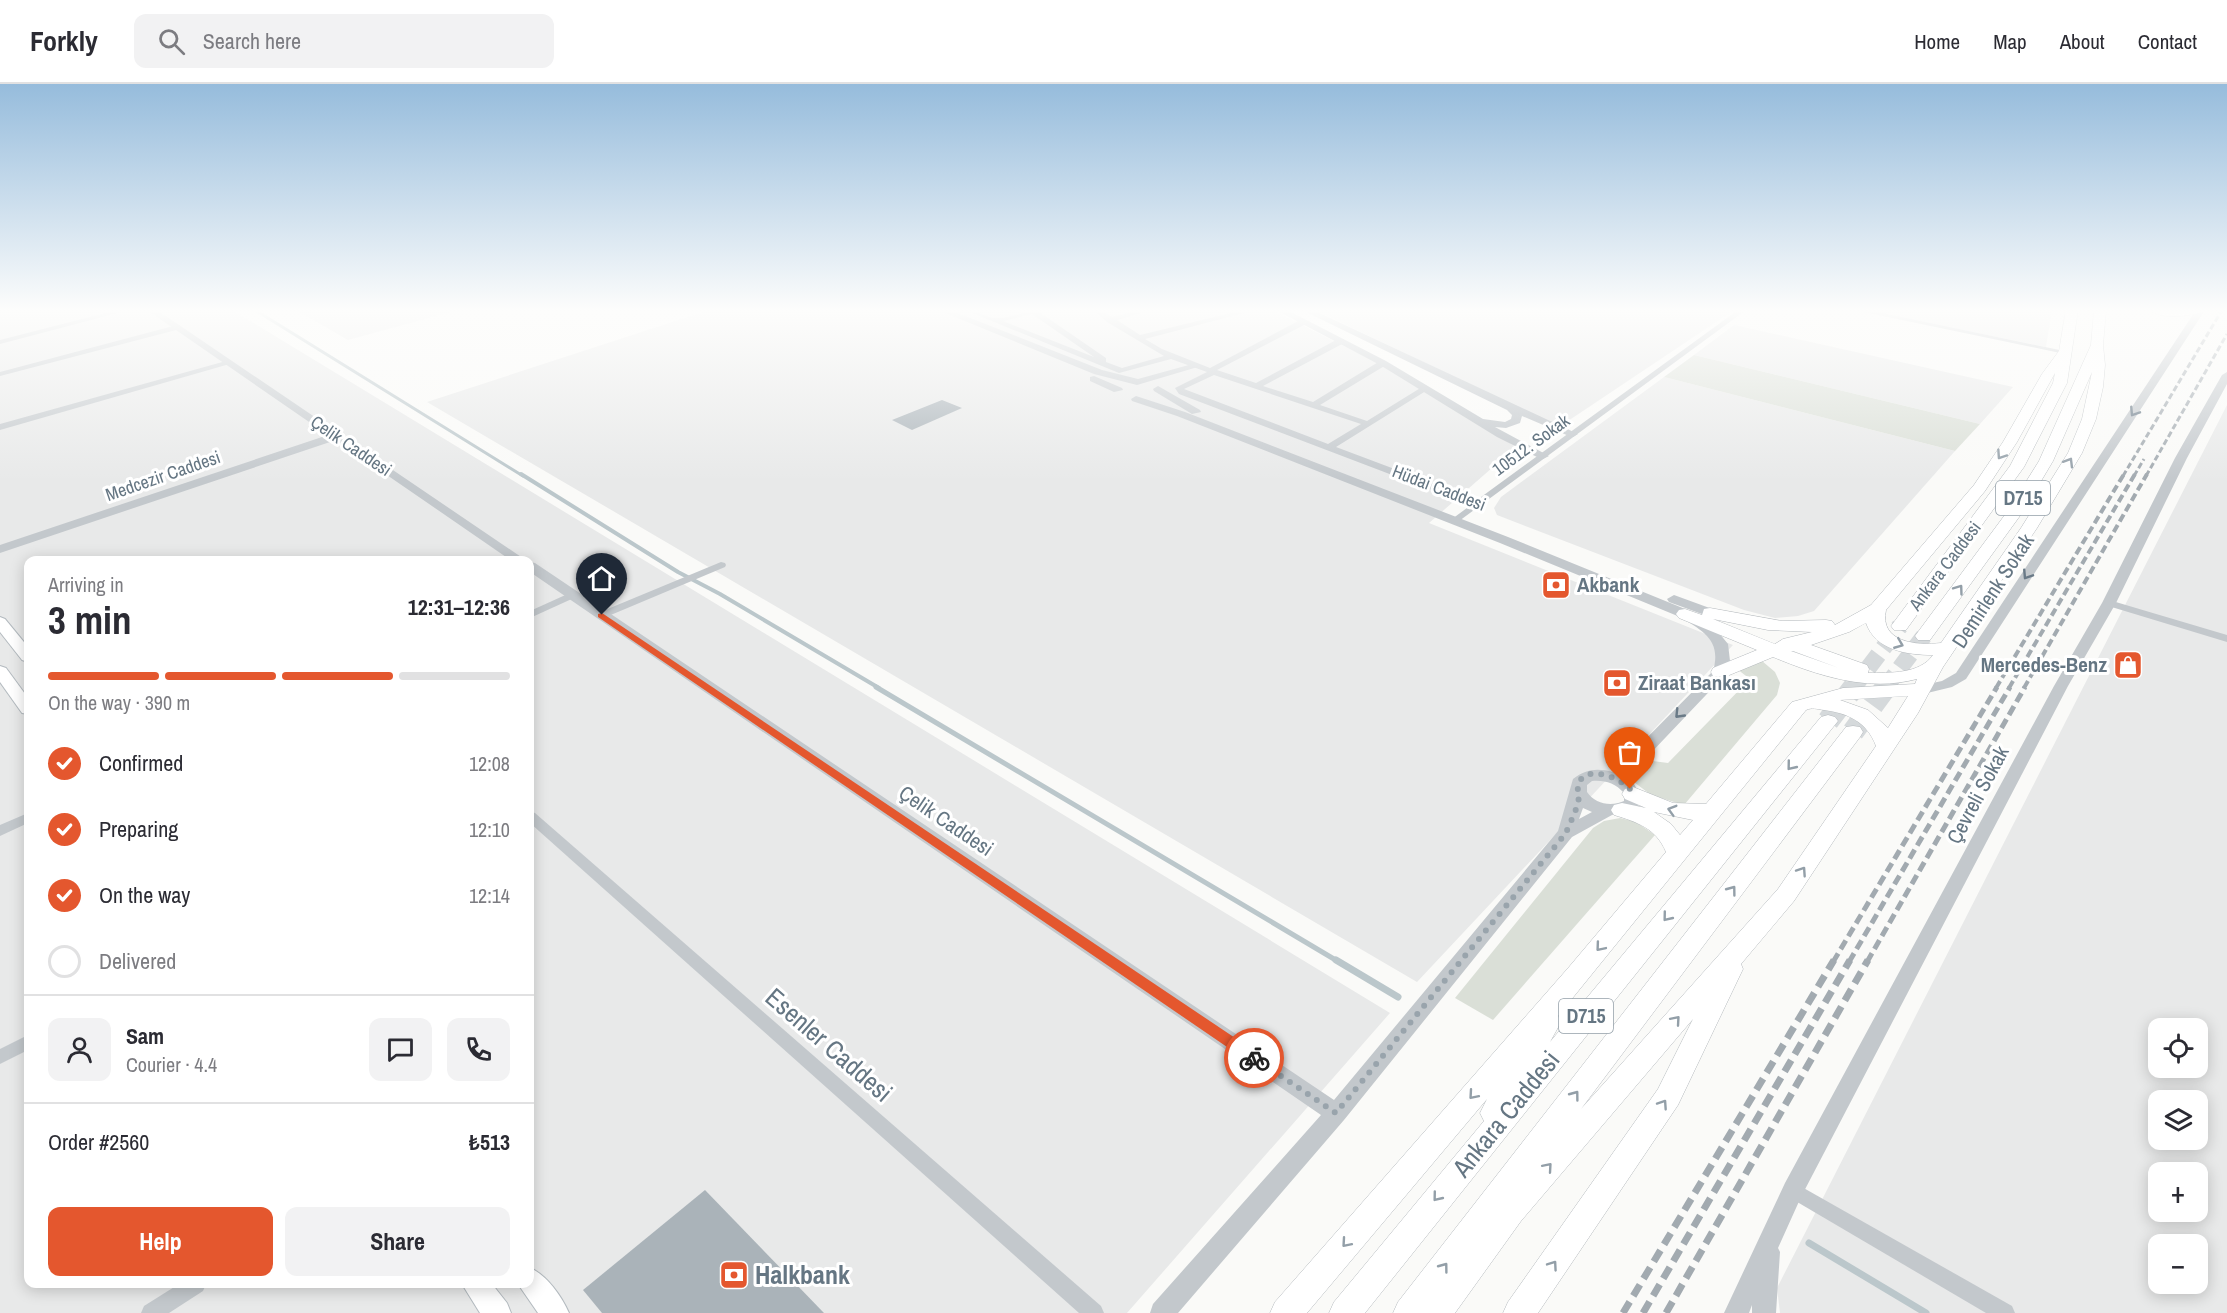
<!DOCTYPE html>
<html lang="en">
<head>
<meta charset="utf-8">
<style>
  :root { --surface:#fff; --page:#f2f2f3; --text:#2b2b33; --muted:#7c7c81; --line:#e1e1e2; --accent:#e4572e }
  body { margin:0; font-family:"Archivo Narrow",sans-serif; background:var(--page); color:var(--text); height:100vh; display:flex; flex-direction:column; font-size:22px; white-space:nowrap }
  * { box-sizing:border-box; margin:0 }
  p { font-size:20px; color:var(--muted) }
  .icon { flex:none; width:33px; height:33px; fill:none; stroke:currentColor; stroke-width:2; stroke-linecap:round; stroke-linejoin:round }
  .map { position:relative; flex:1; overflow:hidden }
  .drawer { position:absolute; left:24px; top:472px; width:510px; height:732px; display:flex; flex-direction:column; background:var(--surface); border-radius:12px; box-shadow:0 3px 15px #0003 }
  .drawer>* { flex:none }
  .controls { position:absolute; left:2148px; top:934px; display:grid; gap:12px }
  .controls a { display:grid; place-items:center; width:60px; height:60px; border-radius:12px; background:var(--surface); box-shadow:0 3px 15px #0003; font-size:30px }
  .pin { position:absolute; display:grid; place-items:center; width:51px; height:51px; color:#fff; margin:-62px -26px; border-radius:50% 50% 50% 0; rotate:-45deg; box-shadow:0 0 6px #0007 }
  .pin .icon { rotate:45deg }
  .courier { position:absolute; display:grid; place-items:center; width:60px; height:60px; margin:-30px; border:4px solid #e4572e; border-radius:50%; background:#fff; color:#222; box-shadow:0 2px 8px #0007 }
  .summary em { font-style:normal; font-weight:700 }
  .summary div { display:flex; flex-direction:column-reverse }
  .summary { display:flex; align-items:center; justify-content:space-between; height:102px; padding:0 24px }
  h1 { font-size:39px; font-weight:700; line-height:45px }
  .bar { display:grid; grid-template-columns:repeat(4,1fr); gap:9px 6px; align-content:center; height:72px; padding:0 24px }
  .bar i { height:8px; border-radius:4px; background:var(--line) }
  .bar .selected { background:var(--accent) }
  .bar p { grid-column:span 4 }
  .line { display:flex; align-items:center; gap:15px; padding:0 24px; border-top:2px solid var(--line) }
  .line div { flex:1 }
  .round { display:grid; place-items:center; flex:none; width:63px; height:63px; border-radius:12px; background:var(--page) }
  ol { padding:0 24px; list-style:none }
  li { display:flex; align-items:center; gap:18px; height:66px }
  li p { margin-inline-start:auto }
  li .icon { padding:6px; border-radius:50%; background:var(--accent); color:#fff; stroke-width:4 }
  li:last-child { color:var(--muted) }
  li i { width:33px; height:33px; border:3px solid var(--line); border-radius:50% }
  .button { display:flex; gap:12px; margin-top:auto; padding:12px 24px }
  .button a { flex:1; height:69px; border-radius:12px; background:var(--accent); color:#fff; font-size:24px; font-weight:700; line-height:69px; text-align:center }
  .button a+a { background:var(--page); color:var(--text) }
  header { display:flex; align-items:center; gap:36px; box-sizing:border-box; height:84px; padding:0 30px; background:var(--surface); border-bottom:2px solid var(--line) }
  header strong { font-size:28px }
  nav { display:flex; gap:33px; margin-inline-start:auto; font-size:21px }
  .search { width:420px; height:54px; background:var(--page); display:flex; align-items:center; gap:15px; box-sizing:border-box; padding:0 21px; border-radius:12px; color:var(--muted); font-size:22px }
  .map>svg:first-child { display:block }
  .built { fill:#e8e9e9; fill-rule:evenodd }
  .green { fill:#dadfd7 }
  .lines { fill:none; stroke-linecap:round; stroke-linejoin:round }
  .stream-far3 { stroke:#bbc7cb; stroke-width:3 }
  .stream-far2 { stroke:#bbc7cb; stroke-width:4 }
  .stream-far1 { stroke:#bbc7cb; stroke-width:5 }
  .stream { stroke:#bbc7cb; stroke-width:7 }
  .building { fill:#aab3b9 }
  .trunk-tunnel-far1 { stroke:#d5d9db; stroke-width:17; stroke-dasharray:17 8; stroke-linecap:butt }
  .trunk-tunnel { stroke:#d5d9db; stroke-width:22; stroke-dasharray:22 11; stroke-linecap:butt }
  .secondary-casing { stroke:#b3babf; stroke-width:2 }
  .trunk-casing { stroke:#b4b9bd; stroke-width:1 }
  .minor { fill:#c3c8cc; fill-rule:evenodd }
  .tertiary { fill:#c3c8cc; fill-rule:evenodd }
  .secondary { fill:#fff; fill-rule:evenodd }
  .trunk { fill:#fff; fill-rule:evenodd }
  .rail-far3 { stroke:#a2aab0; stroke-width:3; stroke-dasharray:6 3; stroke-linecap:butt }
  .rail-far2 { stroke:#a2aab0; stroke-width:4; stroke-dasharray:8 4; stroke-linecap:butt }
  .rail-far1 { stroke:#a2aab0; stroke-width:5; stroke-dasharray:10 5; stroke-linecap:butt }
  .rail { stroke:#a2aab0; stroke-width:7; stroke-dasharray:13 7; stroke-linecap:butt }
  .oneway { stroke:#6a7a87 }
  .oneway2 { stroke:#939fa8 }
  .route { fill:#e4572e }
  .done { stroke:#99a4ac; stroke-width:6; stroke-dasharray:0 10.8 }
  .labels { text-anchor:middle; stroke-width:6; stroke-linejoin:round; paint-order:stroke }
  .far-street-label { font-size:18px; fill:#657683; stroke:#fff }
  .shield { fill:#fff; stroke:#939fa8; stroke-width:1.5 }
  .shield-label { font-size:20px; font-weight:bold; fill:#657683 }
  .poi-label { font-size:21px; font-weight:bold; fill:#657683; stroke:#fff; text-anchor:start }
  .street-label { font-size:21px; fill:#657683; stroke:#fff }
  .near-street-label { font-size:26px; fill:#657683; stroke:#fff }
  .near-poi-label { font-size:26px; font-weight:bold; fill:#657683; stroke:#fff; text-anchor:start }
</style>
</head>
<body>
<header>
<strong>Forkly</strong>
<div class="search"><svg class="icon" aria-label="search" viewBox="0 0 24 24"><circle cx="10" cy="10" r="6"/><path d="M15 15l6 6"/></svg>Search here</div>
<nav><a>Home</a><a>Map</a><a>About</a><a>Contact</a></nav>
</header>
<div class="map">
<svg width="2227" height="1229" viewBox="0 0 2227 1229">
  <rect width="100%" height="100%" fill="#fafaf8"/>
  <g class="built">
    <path d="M0 226H232L1390 929 1127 1229H0ZM28 477H530V1200H28Z"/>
    <polygon points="296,226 458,226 348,256"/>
    <polygon points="709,226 1272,226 1394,287 1516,363 1429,439 1733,561 1417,898 427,318"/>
    <polygon points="1315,226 1734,226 1559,343"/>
    <polygon points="1865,226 2052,226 2046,263"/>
    <polygon points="1734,241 2013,303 1980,340 1694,271"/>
    <polygon points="1664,293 1955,367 1814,527 1798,532 1775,534 1744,526 1497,431 1494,424 1501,413"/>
    <path d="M2227 321V1229H1780L1777 1204ZM2158 945H2198V984H2158ZM2158 1017H2198V1056H2158ZM2158 1089H2198V1128H2158ZM2158 1161H2198V1200H2158Z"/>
  </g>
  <g class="green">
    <polygon points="1694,271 1980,340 1955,367 1664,293"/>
    <polygon points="1762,577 1775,588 1780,599 1777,611 1684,721 1651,711 1626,692 1645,676 1668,679 1750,595 1737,585"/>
    <polygon points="1620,734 1636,738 1655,751 1493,936 1455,914 1593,744 1604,737"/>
  </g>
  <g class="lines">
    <polyline class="stream-far3" points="255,226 523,392"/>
    <polyline class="stream-far2" points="521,390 678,488 720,510 879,604"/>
    <polyline class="stream-far1" points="876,603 1339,878"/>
    <g class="stream">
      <polyline points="1336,876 1398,913"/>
      <polyline points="1809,1159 1926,1229"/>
    </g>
  </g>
  <g class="building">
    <polygon points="942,316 962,324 912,346 892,336"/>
    <polygon points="705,1106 824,1229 602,1229 583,1206"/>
  </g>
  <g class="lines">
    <g class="trunk-tunnel-far1">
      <polyline points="1853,604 1900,542"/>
      <polyline points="1885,604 1924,552"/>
    </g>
    <g class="trunk-tunnel">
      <polyline points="1828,637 1854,603"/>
      <polyline points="1853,648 1886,603"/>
    </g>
    <g class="secondary-casing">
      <g id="secondary">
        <polygon points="0,533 5,535 28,563 28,578 22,576 0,548"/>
        <polygon points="0,582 6,584 28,614 28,630 22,629 0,598"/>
        <path d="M530 1184C547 1191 562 1213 569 1229H538L518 1200H530Z"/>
        <polygon points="462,1200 492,1200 507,1219 511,1229 480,1229"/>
      </g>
    </g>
    <g class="trunk-casing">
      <g id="trunk">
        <path d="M2066 226H2078L2067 299 2024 383 1906 546H1894L1891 542 1894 538 2010 382 2053 299 2055 289 2017 358 1985 407 1886 526C1879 558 1916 562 1941 559L2021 444 2068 369 2082 335 2092 288 2053 377 2022 429 1930 556H1918L1915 552 2007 428 2039 377 2091 261 2094 226H2106L2103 261 2105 281 2103 303 2096 335 2082 369 2037 444 1943 583 1918 629 1794 817 1741 880 1743 885 1678 1021 1538 1229H1503L1508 1218 1658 1005 1693 935 1521 1137 1455 1229H1393L1398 1218 1846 643 1853 642 1860 643 1863 648 1860 653 1581 1025 1778 805 1876 662C1867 638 1848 629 1824 626 1816 625 1813 623 1806 626L1558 932 1561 938 1550 958 1821 633 1828 631 1835 633 1838 637 1365 1229H1329L1334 1218 1484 1037 1480 1029 1487 1015 1307 1229H1270L1275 1218 1569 883 1666 768C1656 744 1637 738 1614 731L1611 726 1614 721 1622 719 1646 724 1625 715 1622 710 1625 705 1633 703 1673 719 1706 720 1792 618 1843 604 1915 600 1917 595C1868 608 1819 592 1773 573L1727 592H1713L1711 588 1713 584 1757 566 1679 534 1676 530 1679 526 1685 525 1702 531 1704 525 1710 524 1782 537 1826 536 1832 537 1835 541 1871 521 1974 401 2003 358 2042 290 2059 267ZM1713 535 1768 546 1812 548 1783 555 1775 560ZM1866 539C1875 566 1907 571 1933 571 1920 590 1890 589 1868 589L1869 585 1867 581 1811 561 1849 548ZM1791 567H1793L1839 584ZM1908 612 1888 644 1868 626 1840 616ZM1654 728 1693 736 1680 751 1671 740Z"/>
        <path d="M2149 226H2205L2203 228C2188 232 2162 236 2149 226Z"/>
      </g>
    </g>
    <g class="minor">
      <polygon points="117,226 129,226 0,260 0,256"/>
      <path d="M965 226C977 226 986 234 996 234 1009 235 1027 226 1043 226L1039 228 1106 274V278L1122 284 1164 272 1107 238 1093 226H1101L1112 233 1140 226H1152L1117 236 1140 251 1243 226H1255L1145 255 1162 265 1210 284 1300 236H1306V240L1217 286 1256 299 1338 255H1344V259L1263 302 1313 318 1380 277H1386V281L1320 321 1367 337 1422 303 1429 305 1336 363 1477 416 1738 226H1746L1455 440 1452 439V435L1471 421 1179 310 1175 304 1207 288 1171 275 1119 289ZM1032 230 1094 273 1003 237ZM1214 291 1361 340 1328 360 1184 305Z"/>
      <polygon points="1854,226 1868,226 2069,268 2065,270"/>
      <polygon points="177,241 180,241 180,245 0,292 0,288"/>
      <polygon points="226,277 233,279 0,346 0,340"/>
      <polygon points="721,478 725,479 726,481 725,483 606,533 602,534 597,531 598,529"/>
      <polygon points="572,508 577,511 576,513 530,534 530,527"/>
      <polygon points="2109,516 2227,551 2227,558 2105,521 2104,519"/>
      <polygon points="530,727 535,729 1101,1222 1104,1229 1079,1229 530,739"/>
      <polygon points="28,729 28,739 0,752 0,741"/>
      <polygon points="28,951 28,966 0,980 0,965"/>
      <polygon points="1793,1098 2012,1222 2015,1229 1986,1229 1787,1112 1784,1106 1787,1100"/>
      <polygon points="179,1200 206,1200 203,1207 169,1229 141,1229 144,1222"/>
    </g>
    <g class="tertiary">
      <polygon points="147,226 157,226 527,477 512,477 336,356 0,469 0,461 328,351"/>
      <polygon points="938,226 950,226 1102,286 1138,295 1196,279 1201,282 1137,301 1094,290"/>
      <polygon points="1276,226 1287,226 1386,277 1483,335 1505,338 1511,335 1512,331 1507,326 1302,226 1313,226 1578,350 1573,353 1569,352 1522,332 1520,339 1506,344 1495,343 1549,372 1543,375 1539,374 1497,353 1380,281"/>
      <polygon points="2196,226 2205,226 1966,595 1952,603 1919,611 1914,609 1912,606 1914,603 1942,597 1956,589"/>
      <polygon points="2227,288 2227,300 2187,374 2116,519 2068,602 1801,1113 1778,1164 1780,1168 1776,1229 1752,1229 1752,1221 1749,1229 1724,1229 1785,1099 2054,602 2102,519 2175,374 2222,291"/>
      <polygon points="1094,292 1122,304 1123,306 1114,308 1090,297 1090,293"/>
      <polygon points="1158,302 1200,326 1201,328 1192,330 1154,307 1153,305"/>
      <path d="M1136 312 1185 328 1508 453 1690 527 1715 544 1728 560 1730 577 1725 591 1627 694 1634 700 1642 714 1637 725 1612 731 1572 753 1344 1036 1178 1229H1150L1153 1220 1321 1031 530 488V478L535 479 1334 1016 1558 747 1573 695C1586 685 1597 684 1613 688L1713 587C1722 556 1703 547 1680 533L1500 459 1177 332 1132 317 1131 315ZM1592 697C1605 696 1615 699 1624 709V717C1611 723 1595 720 1587 708V701ZM1583 724 1592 728 1579 735Z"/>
      <polygon points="1674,511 1715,526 1717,529 1710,533 1669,518 1667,515"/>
    </g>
    <use href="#secondary" class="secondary"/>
    <use href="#trunk" class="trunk"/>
    <g class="rail-far3">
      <polyline points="2123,392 2222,226"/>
      <polyline points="2134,392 2144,375"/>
      <polyline points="2146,392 2227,250"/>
    </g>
    <g class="rail-far2">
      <polyline points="1996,604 2124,390"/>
      <polyline points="2009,604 2135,390"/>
      <polyline points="2024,604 2147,390"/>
    </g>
    <g class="rail-far1">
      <polyline points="1833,878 1997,603"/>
      <polyline points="1849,878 2010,603"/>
      <polyline points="1867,878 2025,603"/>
    </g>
    <g class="rail">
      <polyline points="1623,1229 1834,876"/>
      <polyline points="1643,1229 1850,876"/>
      <polyline points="1666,1229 1868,876"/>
    </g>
  </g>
  <defs><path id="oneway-chevron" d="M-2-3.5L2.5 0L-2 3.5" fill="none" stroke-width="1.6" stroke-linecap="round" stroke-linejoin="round" transform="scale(1.5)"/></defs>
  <g class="oneway">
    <use href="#oneway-chevron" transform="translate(2134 328) rotate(123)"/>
    <use href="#oneway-chevron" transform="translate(2027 491) rotate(123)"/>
    <use href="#oneway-chevron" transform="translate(1679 630) rotate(134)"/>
  </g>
  <g class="oneway2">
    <use href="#oneway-chevron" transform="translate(2001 371) rotate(124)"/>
    <use href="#oneway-chevron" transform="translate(2069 378) rotate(-59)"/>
    <use href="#oneway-chevron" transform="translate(1959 505) rotate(-54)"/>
    <use href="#oneway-chevron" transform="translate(1899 560) rotate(22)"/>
    <use href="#oneway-chevron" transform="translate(1791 682) rotate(129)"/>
    <use href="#oneway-chevron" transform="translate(1672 726) rotate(-164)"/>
    <use href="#oneway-chevron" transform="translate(1802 787) rotate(-56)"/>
    <use href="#oneway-chevron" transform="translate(1732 806) rotate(-53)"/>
    <use href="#oneway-chevron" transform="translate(1667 833) rotate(129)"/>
    <use href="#oneway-chevron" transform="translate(1600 863) rotate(130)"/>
    <use href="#oneway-chevron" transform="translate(1676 936) rotate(-49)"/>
    <use href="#oneway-chevron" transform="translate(1473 1011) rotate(131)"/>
    <use href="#oneway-chevron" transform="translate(1575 1011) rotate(-53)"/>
    <use href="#oneway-chevron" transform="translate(1663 1020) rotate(-56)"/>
    <use href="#oneway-chevron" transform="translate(1548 1083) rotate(-49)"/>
    <use href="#oneway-chevron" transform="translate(1437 1113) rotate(129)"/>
    <use href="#oneway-chevron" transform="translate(1346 1159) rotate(131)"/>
    <use href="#oneway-chevron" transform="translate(1553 1181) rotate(-55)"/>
    <use href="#oneway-chevron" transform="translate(1444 1183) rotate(-53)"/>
  </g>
  <linearGradient id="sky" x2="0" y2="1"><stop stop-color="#96bcdc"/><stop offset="0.57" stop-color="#fdfdfc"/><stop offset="1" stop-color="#fdfdfc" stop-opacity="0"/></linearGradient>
  <rect width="2227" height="398" fill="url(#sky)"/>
  <polygon class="route" points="602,529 1259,970 1261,974 1259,978 1249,978 598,533 598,530"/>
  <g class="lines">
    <path class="done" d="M1254 974 1336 1029 1566 749C1570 738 1578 725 1579 712 1579 708 1576 703 1579 698 1589 680 1621 695 1630 705"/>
  </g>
  <defs>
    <g id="bank-square" transform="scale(1.5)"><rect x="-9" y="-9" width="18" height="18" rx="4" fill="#e4572e" stroke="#fff"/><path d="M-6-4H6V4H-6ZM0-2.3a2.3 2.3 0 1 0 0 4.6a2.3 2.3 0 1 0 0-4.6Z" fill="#fff"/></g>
    <g id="shop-square" transform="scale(1.5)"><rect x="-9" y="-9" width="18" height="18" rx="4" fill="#e4572e" stroke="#fff"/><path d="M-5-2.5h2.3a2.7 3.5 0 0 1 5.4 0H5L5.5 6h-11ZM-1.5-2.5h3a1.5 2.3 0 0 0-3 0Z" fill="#fff"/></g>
  </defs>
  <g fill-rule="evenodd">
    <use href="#bank-square" x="1556" y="501"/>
    <use href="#shop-square" x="2128" y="581"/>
    <use href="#bank-square" x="1617" y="599"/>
    <use href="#bank-square" x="734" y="1191"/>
  </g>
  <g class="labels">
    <g class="far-street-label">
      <text transform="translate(1531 361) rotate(-36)" y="6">10512. Sokak</text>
      <text transform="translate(351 362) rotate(34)" y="6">Çelik Caddesi</text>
      <text transform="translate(163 392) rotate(-19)" y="6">Medcezir Caddesi</text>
      <text transform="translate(1439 404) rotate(21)" y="6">Hüdai Caddesi</text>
      <text transform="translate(1945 482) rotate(-53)" y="6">Ankara Caddesi</text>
    </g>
    <g class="shield">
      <rect x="1996" y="397" width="54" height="34" rx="4.5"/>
      <rect x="1559" y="915" width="54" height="34" rx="4.5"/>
    </g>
    <g class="shield-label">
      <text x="2023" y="421">D715</text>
      <text x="1586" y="939">D715</text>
    </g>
    <g class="poi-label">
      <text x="1577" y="508">Akbank</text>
      <text x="2107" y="588" text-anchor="end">Mercedes-Benz</text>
      <text x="1638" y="606">Ziraat Bankası</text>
    </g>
    <g class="street-label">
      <text transform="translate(1993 507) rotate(-57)" y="7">Demirlenk Sokak</text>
      <text transform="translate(1978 711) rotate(-62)" y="7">Çevreli Sokak</text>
      <text transform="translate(946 737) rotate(34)" y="7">Çelik Caddesi</text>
    </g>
    <g class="near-street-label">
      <text transform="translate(829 961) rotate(41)" y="9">Esenler Caddesi</text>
      <text transform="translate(1506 1030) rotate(-51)" y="9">Ankara Caddesi</text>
    </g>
    <g class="near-poi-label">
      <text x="755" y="1200">Halkbank</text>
    </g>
  </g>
</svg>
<div class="controls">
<a><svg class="icon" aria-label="locate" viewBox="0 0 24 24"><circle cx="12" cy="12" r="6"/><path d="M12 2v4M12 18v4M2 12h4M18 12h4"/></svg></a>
<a><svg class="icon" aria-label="layers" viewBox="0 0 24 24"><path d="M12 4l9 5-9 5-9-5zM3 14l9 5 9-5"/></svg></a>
<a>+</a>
<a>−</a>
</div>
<div class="pin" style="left:1630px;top:705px;background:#ea580c"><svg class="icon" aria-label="bag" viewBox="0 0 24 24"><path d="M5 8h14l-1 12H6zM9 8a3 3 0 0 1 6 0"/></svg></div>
<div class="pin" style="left:602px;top:531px;background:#1f2937"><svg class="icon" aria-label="home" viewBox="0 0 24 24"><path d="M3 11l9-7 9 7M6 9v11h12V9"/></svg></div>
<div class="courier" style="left:1254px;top:974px"><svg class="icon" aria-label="bike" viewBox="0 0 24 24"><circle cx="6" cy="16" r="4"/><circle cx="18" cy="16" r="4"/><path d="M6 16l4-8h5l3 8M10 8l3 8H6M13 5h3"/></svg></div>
<section class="drawer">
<div class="summary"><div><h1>3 min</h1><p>Arriving in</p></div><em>12:31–12:36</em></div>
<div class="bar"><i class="selected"></i><i class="selected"></i><i class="selected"></i><i></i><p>On the way · 390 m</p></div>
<ol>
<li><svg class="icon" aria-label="check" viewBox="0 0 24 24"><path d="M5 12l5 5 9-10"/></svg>Confirmed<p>12:08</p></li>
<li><svg class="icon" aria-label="check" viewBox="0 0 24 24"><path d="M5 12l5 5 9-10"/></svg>Preparing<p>12:10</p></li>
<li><svg class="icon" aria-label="check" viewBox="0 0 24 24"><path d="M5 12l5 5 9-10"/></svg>On the way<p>12:14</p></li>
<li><i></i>Delivered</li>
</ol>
<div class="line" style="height:108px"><a class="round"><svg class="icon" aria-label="person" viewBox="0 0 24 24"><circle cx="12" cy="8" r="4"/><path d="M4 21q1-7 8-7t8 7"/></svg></a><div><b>Sam</b><p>Courier · 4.4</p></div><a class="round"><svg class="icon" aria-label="chat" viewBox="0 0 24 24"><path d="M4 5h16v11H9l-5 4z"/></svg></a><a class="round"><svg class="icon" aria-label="phone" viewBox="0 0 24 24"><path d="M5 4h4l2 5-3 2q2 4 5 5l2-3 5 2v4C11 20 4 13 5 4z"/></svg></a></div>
<div class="line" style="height:78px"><div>Order #2560</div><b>₺513</b></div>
<div class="button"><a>Help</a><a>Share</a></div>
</section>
</div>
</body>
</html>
